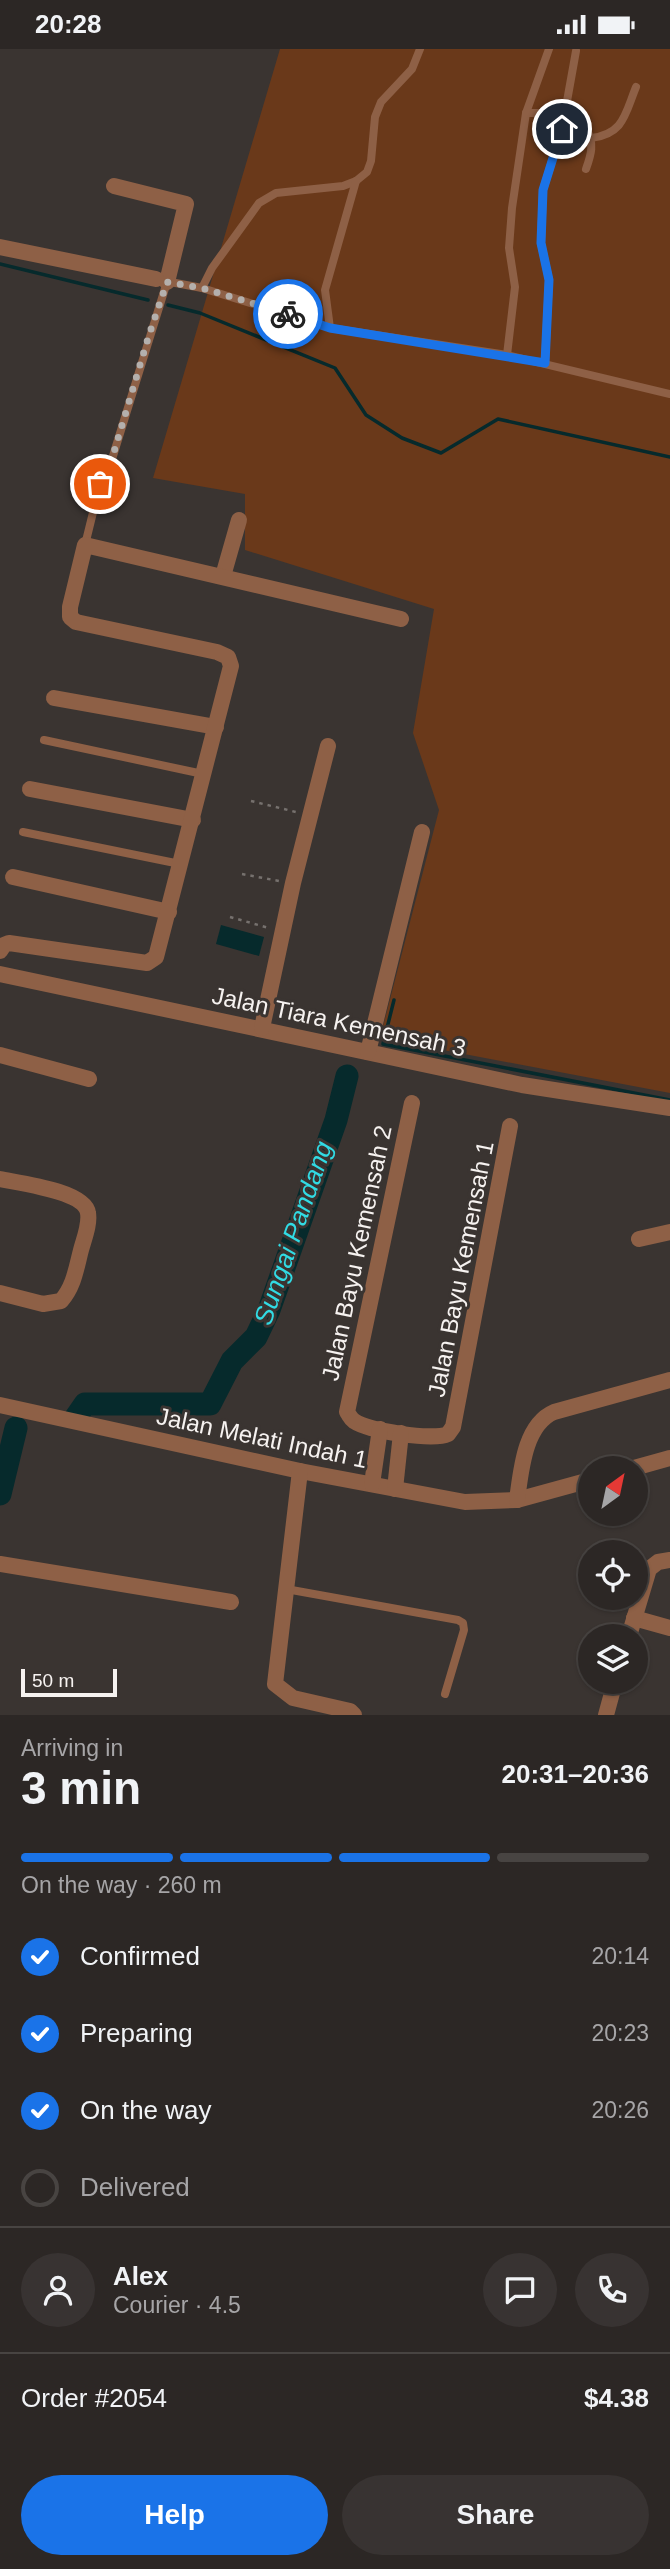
<!DOCTYPE html>
<html lang="en">
<head>
<meta charset="utf-8">
<style>
  :root { --surface:#2c2725; --page:#383332; --text:#f1f3f6; --muted:#a6a5a7; --line:#484442; --accent:#1a73e8 }
  body { margin:0; font-family:Arial,sans-serif; background:var(--page); color:var(--text); height:100vh; display:flex; flex-direction:column; font-size:26px; white-space:nowrap }
  * { box-sizing:border-box; margin:0 }
  p { font-size:23px; color:var(--muted) }
  .icon { flex:none; width:38px; height:38px; fill:none; stroke:currentColor; stroke-width:2; stroke-linecap:round; stroke-linejoin:round }
  .map { position:relative; height:1666px; overflow:hidden }
  .side { display:flex; flex-direction:column; background:var(--surface); flex:1 }
  .side>* { flex:none }
  .needle { width:46px; rotate:33deg }
  .fabs { position:absolute; left:578px; top:1407px; display:grid; gap:14px }
  .fabs a { display:grid; place-items:center; width:70px; height:70px; border-radius:50%; background:var(--surface); box-shadow:0 2px 5px #0004,0 0 0 2px var(--line); font-size:35px }
  .scale { position:absolute; left:21px; bottom:18px; width:96px; box-sizing:border-box; padding-left:7px; border:4px solid #f6f2f0; border-top:0; font-size:19px; line-height:24px; white-space:nowrap; color:#f6f2f0; -webkit-text-stroke:5px #3a3431; paint-order:stroke }
  .pin { position:absolute; display:grid; place-items:center; width:60px; height:60px; color:#fff; margin:-30px; border:4px solid #fff; border-radius:50%; box-shadow:0 2px 7px #0007 }
  .courier { position:absolute; display:grid; place-items:center; width:70px; height:70px; margin:-35px; border:5px solid #1a73e8; border-radius:50%; background:#fff; color:#222; box-shadow:0 2px 9px #0007 }
  .summary em { font-style:normal; font-weight:800 }
  .summary div { display:flex; flex-direction:column-reverse }
  .summary { display:flex; align-items:center; justify-content:space-between; height:119px; padding:0 21px }
  h1 { font-size:46px; font-weight:800; line-height:52px }
  .bar { display:grid; grid-template-columns:repeat(4,1fr); gap:10px 7px; align-content:center; height:84px; padding:0 21px }
  .bar i { height:9px; border-radius:5px; background:var(--line) }
  .bar .current { background:var(--accent) }
  .bar p { grid-column:span 4 }
  .line { display:flex; align-items:center; gap:18px; padding:0 21px; border-top:2px solid var(--line) }
  .line div { flex:1 }
  .round { display:grid; place-items:center; flex:none; width:74px; height:74px; border-radius:37px; background:var(--page) }
  ol { padding:0 21px; list-style:none }
  li { display:flex; align-items:center; gap:21px; height:77px }
  li p { margin-inline-start:auto }
  li .icon { padding:7px; border-radius:50%; background:var(--accent); color:#fff; stroke-width:4 }
  li:last-child { color:var(--muted) }
  li i { width:38px; height:38px; border:4px solid var(--line); border-radius:50% }
  .primary-button { display:flex; gap:14px; margin-top:auto; padding:14px 21px }
  .primary-button a { flex:1; height:80px; border-radius:42px; background:var(--accent); color:#fff; font-size:28px; font-weight:800; line-height:80px; text-align:center }
  .primary-button a+a { background:var(--page); color:var(--text) }
  .status { display:flex; justify-content:space-between; align-items:center; height:49px; padding:0 35px; background:var(--surface); direction:ltr }
  .status svg { height:19px; fill:currentColor }
  .map>svg:first-child { display:block }
  .green { fill:#6a391a }
  .water { fill:#062a2c }
  .lines { fill:none; stroke-linecap:round; stroke-linejoin:round }
  .stream { stroke:#062a2c; stroke-width:3.5 }
  .river { stroke:#062a2c; stroke-width:23 }
  .path { stroke:#76716e; stroke-width:2.5; stroke-dasharray:3.5 5; stroke-linecap:butt }
  .service { stroke:#8e6046; stroke-width:8 }
  .minor { stroke:#8e6046; stroke-width:16 }
  .done { stroke:#b4b0ad; stroke-width:7; stroke-dasharray:0 12.6 }
  .route { stroke:#1a73e8; stroke-width:9 }
  .labels { text-anchor:middle; stroke-width:6; stroke-linejoin:round; paint-order:stroke }
  .street-label { font-size:24px; fill:#f6f2f0; stroke:#3a3431 }
  .water-label { font-size:26px; font-style:italic; fill:#31dbe4; stroke:#3a3431 }
</style>
</head>
<body>
<div class="status"><b>20:28</b><svg viewBox="0 0 49 12"><path d="M0 12V9h3v3zM5 12V6h3v6zM10 12V3h3v9zM15 12V0h3v12zM26 1h20v11H26zM47 4h2v5h-2z"/></svg></div>
<div class="map">
<svg width="670" height="1666" viewBox="0 0 670 1666">
  <rect width="100%" height="100%" fill="#3a3431"/>
  <polygon class="green" points="280,0 670,0 670,1044 380,989 439,761 413,684 434,560 245,501 245,445 153,429"/>
  <polygon class="water" points="221,876 264,888 259,907 216,895"/>
  <g class="lines">
    <g class="stream">
      <polyline points="0,215 148,251"/>
      <polyline points="168,256 200,264 335,319 366,366 402,389 441,404 498,370 670,408"/>
      <polyline points="394,951 383,995 670,1051"/>
    </g>
    <g class="river">
      <polyline points="76,1368 85,1355 210,1355 232,1312 256,1288 269,1261 336,1071 347,1027"/>
      <polyline points="0,1445 16,1379"/>
    </g>
    <g class="path">
      <polyline points="251,752 296,763"/>
      <polyline points="242,825 279,832"/>
      <polyline points="230,868 269,879"/>
    </g>
    <g class="service">
      <path d="M526 64H539L552 67 562 80 573 77 586 80C595 94 591 106 586 120"/>
      <path d="M591 89C624 85 625 65 636 38"/>
      <polyline points="165,232 202,239 330,279 507,306 670,345"/>
      <polyline points="202,239 212,219 259,154 276,144 343,137 356,132 367,123 371,112 375,68 381,53 412,20 420,0"/>
      <polyline points="330,279 325,241 356,132"/>
      <polyline points="507,306 515,238 509,199 512,159 526,64 549,0"/>
      <polyline points="545,314 549,231 541,194 543,141 562,80 576,2"/>
      <polyline points="85,496 100,435 108,423 167,233"/>
      <polyline points="44,691 203,725"/>
      <polyline points="23,783 180,815"/>
      <polyline points="286,1540 458,1571 463,1574 464,1581 445,1645"/>
    </g>
    <g class="minor">
      <polyline points="114,137 186,155 167,233"/>
      <polyline points="0,198 156,230"/>
      <polyline points="223,527 239,471"/>
      <polyline points="54,649 216,678"/>
      <polyline points="30,740 193,771"/>
      <polyline points="13,828 169,863"/>
      <polyline points="0,902 4,896 9,894 147,914 156,908 231,617 228,608 217,603 76,573 70,568 70,558 85,496 401,570"/>
      <polyline points="0,925 522,1036 670,1059"/>
      <polyline points="262,979 293,834 328,697"/>
      <polyline points="368,1003 422,783"/>
      <polyline points="0,1006 89,1030"/>
      <path d="M412 1054 347 1363C350 1367 350 1369 354 1372 369 1382 433 1392 448 1385L453 1378 510 1077"/>
      <path d="M0 1130C19 1134 85 1142 88 1164 90 1175 84 1190 81 1201 76 1220 74 1237 61 1252L43 1255 0 1244"/>
      <polyline points="639,1190 670,1183"/>
      <polyline points="0,1356 300,1422 465,1453 517,1451 590,1431"/>
      <polyline points="634,1419 670,1409"/>
      <polyline points="300,1422 275,1635 293,1649 350,1662 354,1666"/>
      <polyline points="372,1435 380,1380"/>
      <polyline points="395,1440 401,1384"/>
      <path d="M517 1451C521 1423 524 1376 554 1363L670 1331"/>
      <polyline points="0,1515 231,1553"/>
      <polyline points="634,1569 670,1579"/>
      <polyline points="629,1587 649,1520 658,1513 670,1511"/>
      <polyline points="606,1666 615,1633"/>
    </g>
  </g>
  <g class="lines">
    <polyline class="done" points="100,435 108,423 149,286 167,233 202,239 288,265"/>
    <polyline class="route" points="288,265 330,279 545,314 549,231 541,194 543,141 562,80"/>
  </g>
  <g class="labels">
    <g class="street-label">
      <text transform="translate(339 973) rotate(12)" y="8">Jalan Tiara Kemensah 3</text>
      <text transform="translate(357 1204) rotate(-78)" y="8">Jalan Bayu Kemensah 2</text>
      <text transform="translate(461 1220) rotate(-79)" y="8">Jalan Bayu Kemensah 1</text>
      <text transform="translate(262 1389) rotate(12)" y="8">Jalan Melati Indah 1</text>
    </g>
    <g class="water-label">
      <text transform="translate(293 1184) rotate(-71)" y="9">Sungai Pandang</text>
    </g>
  </g>
</svg>
<div class="fabs">
<a><svg class="needle" viewBox="-14 -14 28 28"><path d="M0-13l5 13h-10z" fill="#e53935"/><path d="M0 13l5-13h-10z" fill="#a6a5a7"/></svg></a>
<a><svg class="icon" aria-label="locate" viewBox="0 0 24 24"><circle cx="12" cy="12" r="6"/><path d="M12 2v4M12 18v4M2 12h4M18 12h4"/></svg></a>
<a><svg class="icon" aria-label="layers" viewBox="0 0 24 24"><path d="M12 4l9 5-9 5-9-5zM3 14l9 5 9-5"/></svg></a>
</div>
<div class="scale">50 m</div>
<div class="pin" style="left:100px;top:435px;background:#ea580c"><svg class="icon" aria-label="bag" viewBox="0 0 24 24"><path d="M5 8h14l-1 12H6zM9 8a3 3 0 0 1 6 0"/></svg></div>
<div class="pin" style="left:562px;top:80px;background:#1f2937"><svg class="icon" aria-label="home" viewBox="0 0 24 24"><path d="M3 11l9-7 9 7M6 9v11h12V9"/></svg></div>
<div class="courier" style="left:288px;top:265px"><svg class="icon" aria-label="bike" viewBox="0 0 24 24"><circle cx="6" cy="16" r="4"/><circle cx="18" cy="16" r="4"/><path d="M6 16l4-8h5l3 8M10 8l3 8H6M13 5h3"/></svg></div>
</div>
<section class="side">
<div class="summary"><div><h1>3 min</h1><p>Arriving in</p></div><em>20:31–20:36</em></div>
<div class="bar"><i class="current"></i><i class="current"></i><i class="current"></i><i></i><p>On the way · 260 m</p></div>
<ol>
<li><svg class="icon" aria-label="check" viewBox="0 0 24 24"><path d="M5 12l5 5 9-10"/></svg>Confirmed<p>20:14</p></li>
<li><svg class="icon" aria-label="check" viewBox="0 0 24 24"><path d="M5 12l5 5 9-10"/></svg>Preparing<p>20:23</p></li>
<li><svg class="icon" aria-label="check" viewBox="0 0 24 24"><path d="M5 12l5 5 9-10"/></svg>On the way<p>20:26</p></li>
<li><i></i>Delivered</li>
</ol>
<div class="line" style="height:126px"><a class="round"><svg class="icon" aria-label="person" viewBox="0 0 24 24"><circle cx="12" cy="8" r="4"/><path d="M4 21q1-7 8-7t8 7"/></svg></a><div><b>Alex</b><p>Courier · 4.5</p></div><a class="round"><svg class="icon" aria-label="chat" viewBox="0 0 24 24"><path d="M4 5h16v11H9l-5 4z"/></svg></a><a class="round"><svg class="icon" aria-label="phone" viewBox="0 0 24 24"><path d="M5 4h4l2 5-3 2q2 4 5 5l2-3 5 2v4C11 20 4 13 5 4z"/></svg></a></div>
<div class="line" style="height:91px"><div>Order #2054</div><b>$4.38</b></div>
<div class="primary-button"><a>Help</a><a>Share</a></div>
</section>
</body>
</html>
